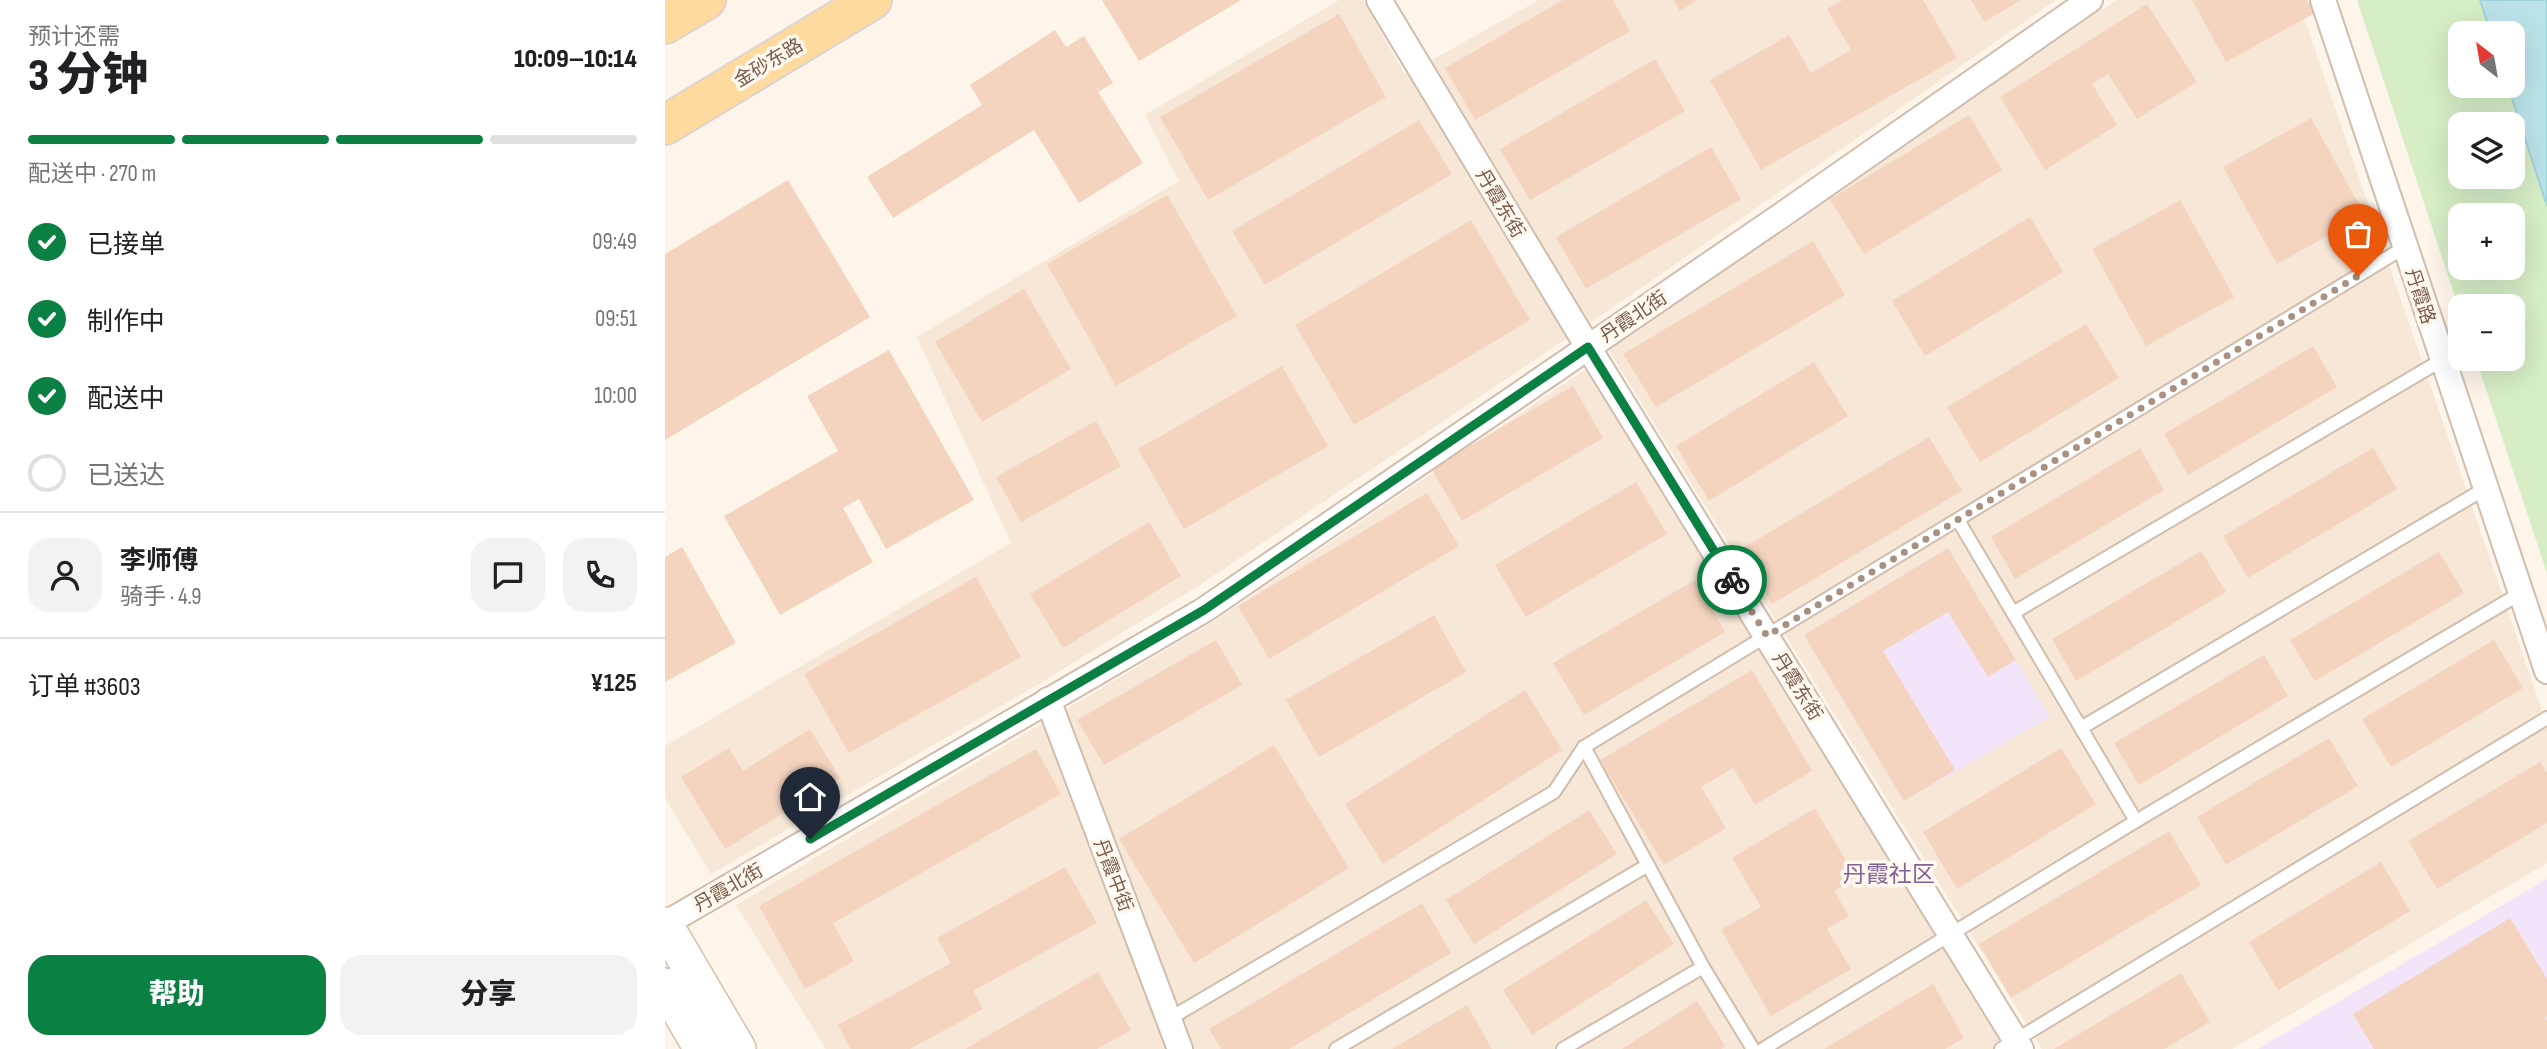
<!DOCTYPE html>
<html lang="zh">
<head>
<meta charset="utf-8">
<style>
  :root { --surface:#fff; --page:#f2f2f2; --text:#202124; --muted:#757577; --line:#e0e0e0; --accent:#0b8043 }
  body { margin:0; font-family:"Sofia Sans Condensed","Noto Sans SC",sans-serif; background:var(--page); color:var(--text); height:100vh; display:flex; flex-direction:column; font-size:26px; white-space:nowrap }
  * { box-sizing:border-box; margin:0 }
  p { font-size:23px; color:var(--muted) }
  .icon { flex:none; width:38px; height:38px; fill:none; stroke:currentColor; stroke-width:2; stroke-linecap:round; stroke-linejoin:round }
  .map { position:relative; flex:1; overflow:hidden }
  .drawer { display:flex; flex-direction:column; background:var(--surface); width:665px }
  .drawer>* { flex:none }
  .needle { width:46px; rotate:329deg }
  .buttons { position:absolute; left:1783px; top:21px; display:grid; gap:14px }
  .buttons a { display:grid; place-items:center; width:77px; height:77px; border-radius:14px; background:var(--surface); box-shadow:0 7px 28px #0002; font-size:35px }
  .pin { position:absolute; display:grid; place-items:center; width:60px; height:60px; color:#fff; margin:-72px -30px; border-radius:50% 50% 50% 0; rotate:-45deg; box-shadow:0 0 7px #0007 }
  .pin .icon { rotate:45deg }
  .courier { position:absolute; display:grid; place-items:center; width:70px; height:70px; margin:-35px; border:5px solid #0b8043; border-radius:50%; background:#fff; color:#222; box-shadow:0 2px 9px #0007 }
  .headline em { font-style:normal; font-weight:800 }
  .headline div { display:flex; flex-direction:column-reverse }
  .headline { display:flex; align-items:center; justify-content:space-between; height:119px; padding:0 28px }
  h1 { font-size:46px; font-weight:800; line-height:52px }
  .bar { display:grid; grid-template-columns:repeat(4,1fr); gap:10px 7px; align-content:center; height:84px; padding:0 28px }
  .bar i { height:9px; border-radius:5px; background:var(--line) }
  .bar .current { background:var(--accent) }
  .bar p { grid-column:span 4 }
  .line { display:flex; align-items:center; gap:18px; padding:0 28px; border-top:2px solid var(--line) }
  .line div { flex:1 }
  .round { display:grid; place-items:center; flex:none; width:74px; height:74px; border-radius:21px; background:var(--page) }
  ol { padding:0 28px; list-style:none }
  li { display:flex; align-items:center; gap:21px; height:77px }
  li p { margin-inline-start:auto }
  li .icon { padding:7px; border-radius:50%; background:var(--accent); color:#fff; stroke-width:4 }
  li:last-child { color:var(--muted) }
  li i { width:38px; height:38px; border:4px solid var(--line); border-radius:50% }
  .action { display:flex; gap:14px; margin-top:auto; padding:14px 28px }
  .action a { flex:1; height:80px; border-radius:21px; background:var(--accent); color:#fff; font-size:28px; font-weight:800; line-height:80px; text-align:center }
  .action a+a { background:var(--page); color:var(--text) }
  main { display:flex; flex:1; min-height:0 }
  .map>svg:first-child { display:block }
  .residential { fill:#f6e7d7 }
  .education { fill:#f2e5fa }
  .green { fill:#d6edc6; fill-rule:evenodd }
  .water { fill:#bce2e9; stroke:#a1d2db; stroke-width:2 }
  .building { fill:#f4d4bf }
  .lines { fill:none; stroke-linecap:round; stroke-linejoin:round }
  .lane-casing { stroke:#d1bdad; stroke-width:16 }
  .street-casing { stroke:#d1bdad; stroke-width:28 }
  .secondary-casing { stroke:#d7bfad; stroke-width:38 }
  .primary-casing { stroke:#dcd4d0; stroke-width:42 }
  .lane { stroke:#fff; stroke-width:12 }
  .street { stroke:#fff; stroke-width:24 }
  .secondary { stroke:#fff; stroke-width:35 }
  .primary { stroke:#feda9f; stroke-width:38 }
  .done { stroke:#a89182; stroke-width:7; stroke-dasharray:0 12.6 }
  .route { stroke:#0b8043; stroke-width:9 }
  .labels { text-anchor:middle; stroke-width:7; stroke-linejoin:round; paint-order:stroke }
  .street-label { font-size:19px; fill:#7a5b4a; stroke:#fff9f0 }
  .quarter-label { font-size:23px; fill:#846396; stroke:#fff9f0 }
</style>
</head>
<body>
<main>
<section class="drawer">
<div class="headline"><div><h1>3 分钟</h1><p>预计还需</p></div><em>10:09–10:14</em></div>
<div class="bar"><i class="current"></i><i class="current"></i><i class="current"></i><i></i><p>配送中 · 270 m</p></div>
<ol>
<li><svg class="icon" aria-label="check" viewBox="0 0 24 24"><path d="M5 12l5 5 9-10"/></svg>已接单<p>09:49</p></li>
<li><svg class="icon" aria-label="check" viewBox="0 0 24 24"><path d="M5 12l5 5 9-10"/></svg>制作中<p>09:51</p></li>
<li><svg class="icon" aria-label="check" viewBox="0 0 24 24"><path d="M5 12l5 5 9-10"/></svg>配送中<p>10:00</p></li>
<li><i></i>已送达</li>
</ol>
<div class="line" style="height:126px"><a class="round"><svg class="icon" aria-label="person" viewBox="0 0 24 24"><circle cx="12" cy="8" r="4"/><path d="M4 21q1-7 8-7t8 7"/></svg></a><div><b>李师傅</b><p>骑手 · 4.9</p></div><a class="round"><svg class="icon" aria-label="chat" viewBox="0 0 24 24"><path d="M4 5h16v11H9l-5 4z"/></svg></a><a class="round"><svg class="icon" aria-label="phone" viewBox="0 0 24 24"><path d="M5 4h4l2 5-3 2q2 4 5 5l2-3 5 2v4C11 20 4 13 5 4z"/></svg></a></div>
<div class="line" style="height:91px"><div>订单 #3603</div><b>¥125</b></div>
<div class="action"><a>帮助</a><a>分享</a></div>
</section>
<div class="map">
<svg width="1882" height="1049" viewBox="0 0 1882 1049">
  <rect width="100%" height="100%" fill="#fdf5e9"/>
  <g class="residential">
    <polygon points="674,0 698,0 740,75 874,0 1391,0 950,306 533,586 372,685 46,874 0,798 0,746 346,543 252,337 514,181 480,115"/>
    <polygon points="1451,0 1633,0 1882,725 1882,863 1567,1049 1377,1049 943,349"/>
    <polygon points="921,369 1348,1049 161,1049 71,905 548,622"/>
  </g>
  <g class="education">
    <polygon points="1283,548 1385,717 1239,801 1139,635"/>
    <polygon points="1882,879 1882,1049 1593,1049"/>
  </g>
  <path class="green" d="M1692 0H1815L1826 33H1796V86H1843L1882 206V573L1811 359H1848V306H1796L1795 312ZM1796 124H1848V177H1796ZM1796 215H1848V268H1796Z"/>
  <polygon class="water" points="1815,0 1882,0 1882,206 1843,86 1848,86 1848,33 1826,33"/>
  <g class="building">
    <polygon points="437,0 576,0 474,61"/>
    <polygon points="898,0 948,0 965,31 810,120 780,68"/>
    <polygon points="1008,0 1032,0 1015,11"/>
    <polygon points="1178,0 1258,0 1292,58 1096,170 1045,80 1124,35 1146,73 1186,50 1162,9"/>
    <polygon points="1306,0 1356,0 1319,22"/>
    <polygon points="1527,0 1642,0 1650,13 1561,62"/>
    <polygon points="1482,4 1532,82 1472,119 1443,74 1427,84 1452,125 1380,170 1335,97"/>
    <polygon points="674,14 721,97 543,200 495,117"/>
    <polygon points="390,30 401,47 419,36 448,83 433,92 478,163 414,203 369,130 228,218 202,177 317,105 305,85"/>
    <polygon points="990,59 1020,111 865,200 835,149"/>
    <polygon points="1304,115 1337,170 1199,254 1165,199"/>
    <polygon points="1646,118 1700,215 1612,264 1558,167"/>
    <polygon points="754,120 787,174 600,285 567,231"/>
    <polygon points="1046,147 1076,199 921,289 891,237"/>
    <polygon points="123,180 205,317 0,440 0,254"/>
    <polygon points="502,195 572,316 451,386 382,264"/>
    <polygon points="1515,200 1569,297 1481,346 1427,249"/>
    <polygon points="1365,217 1398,272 1260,356 1227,301"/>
    <polygon points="806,220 865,320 689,425 630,325"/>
    <polygon points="1148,241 1180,295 991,407 958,354"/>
    <polygon points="359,289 406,369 317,422 270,342"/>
    <polygon points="1421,324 1454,378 1315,462 1282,407"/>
    <polygon points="1648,346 1672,387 1523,475 1499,434"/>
    <polygon points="224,350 309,500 221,549 194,499 178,508 208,562 115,615 59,516 173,451 142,396"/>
    <polygon points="1149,362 1183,416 1044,501 1011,446"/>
    <polygon points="617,366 663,446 519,529 473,449"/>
    <polygon points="908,386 938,438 797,521 766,468"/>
    <polygon points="431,421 456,466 356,522 331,477"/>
    <polygon points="1264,437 1297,491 1107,604 1075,550"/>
    <polygon points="1475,448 1499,490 1350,579 1326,537"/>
    <polygon points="1708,448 1732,489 1583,578 1558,536"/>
    <polygon points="971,482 1002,534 861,617 830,565"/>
    <polygon points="762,493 794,546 604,659 573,606"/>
    <polygon points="484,522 516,576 398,648 365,594"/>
    <polygon points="17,547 71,643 0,682 0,557"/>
    <polygon points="1283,548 1351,660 1323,677 1283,612 1218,651 1290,770 1239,801 1139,635"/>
    <polygon points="1536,551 1561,592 1411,681 1387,639"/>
    <polygon points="1774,552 1799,593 1650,681 1625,640"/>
    <polygon points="311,577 356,657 184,753 139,674"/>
    <polygon points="1030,580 1060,632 919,715 888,663"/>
    <polygon points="769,615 801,672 654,757 621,700"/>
    <polygon points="551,640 577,685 439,765 412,720"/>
    <polygon points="1829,640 1858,688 1726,767 1697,719"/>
    <polygon points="1599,655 1623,696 1474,785 1449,743"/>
    <polygon points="1087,670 1147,771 1090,805 1068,768 1036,787 1061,828 999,865 935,760"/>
    <polygon points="860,690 897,750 718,864 680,804"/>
    <polygon points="145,729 175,778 60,849 16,777 64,748 78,771"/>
    <polygon points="1664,738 1693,786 1561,865 1532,817"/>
    <polygon points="609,745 684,868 529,963 454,839"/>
    <polygon points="1396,748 1431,804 1292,889 1258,832"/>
    <polygon points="371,749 396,794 168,923 189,961 140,989 94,906"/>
    <polygon points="1875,762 1882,773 1882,823 1772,889 1743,841"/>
    <polygon points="1150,808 1191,878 1169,891 1184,916 1162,929 1186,969 1106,1016 1056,930 1096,907 1067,858"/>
    <polygon points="924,810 952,854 809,944 781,900"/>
    <polygon points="1504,831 1536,885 1346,998 1314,944"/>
    <polygon points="1716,862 1745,911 1613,990 1584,942"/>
    <polygon points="400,867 432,923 308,991 318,1009 245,1049 186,1049 173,1025 286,963 272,938"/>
    <polygon points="981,900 1009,944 867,1035 838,990"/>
    <polygon points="757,903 786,953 624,1049 556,1049 544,1029"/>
    <polygon points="1845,918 1882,979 1882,1016 1880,1017 1882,1021 1882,1049 1709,1049 1688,1014"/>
    <polygon points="433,972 466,1030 432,1049 300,1049"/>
    <polygon points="1516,973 1545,1022 1499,1049 1389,1049"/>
    <polygon points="1268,984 1299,1038 1280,1049 1159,1049"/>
    <polygon points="1032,1001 1060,1046 1056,1049 957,1049"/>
    <polygon points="802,1005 827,1049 727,1049"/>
  </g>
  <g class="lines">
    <g class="lane-casing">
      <g id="lane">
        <polyline points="1293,520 1471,821"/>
        <polyline points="1348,613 1777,360"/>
        <polyline points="1416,728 1821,488"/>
        <polyline points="919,747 1038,967 1088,1049"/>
        <polyline points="504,1019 889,792 919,747 1740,247"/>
        <polyline points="671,1049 983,865"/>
        <polyline points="898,1049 1038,967"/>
        <polyline points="1098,1049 1471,821 1856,593"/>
        <polyline points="1336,1049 1882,718"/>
      </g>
    </g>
    <g class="street-casing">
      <g id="street">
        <polyline points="714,0 923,347 1356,1049"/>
        <polyline points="1658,0 1882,671"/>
        <polyline points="383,700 515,1049"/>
        <polyline points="0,924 539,610 1114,217 1425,0"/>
      </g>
    </g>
    <g class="secondary-casing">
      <g id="secondary">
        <polyline points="0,925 73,1049"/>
        <polyline points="0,986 37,1049"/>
      </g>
    </g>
    <g class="primary-casing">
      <g id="primary">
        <polyline points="0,24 41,0"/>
        <polyline points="0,125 207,0"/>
      </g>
    </g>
    <use href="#lane" class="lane"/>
    <use href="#street" class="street"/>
    <use href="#secondary" class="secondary"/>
    <use href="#primary" class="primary"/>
  </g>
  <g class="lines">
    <polyline class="done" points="1067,580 1102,636 1693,276"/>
    <polyline class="route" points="145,839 539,610 923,347 1067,580"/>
  </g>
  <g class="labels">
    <g class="street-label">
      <text transform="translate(103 62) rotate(-31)" y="7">金砂东路</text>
      <text transform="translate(836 203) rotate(59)" y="7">丹霞东街</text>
      <text transform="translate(1756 296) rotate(72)" y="7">丹霞路</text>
      <text transform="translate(968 316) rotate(-34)" y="7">丹霞北街</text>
      <text transform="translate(1133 686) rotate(58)" y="7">丹霞东街</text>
      <text transform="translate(449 875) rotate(69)" y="7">丹霞中街</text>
      <text transform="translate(63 887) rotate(-30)" y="7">丹霞北街</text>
    </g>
    <g class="quarter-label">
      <text x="1224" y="882">丹霞社区</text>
    </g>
  </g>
</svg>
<div class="buttons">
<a><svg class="needle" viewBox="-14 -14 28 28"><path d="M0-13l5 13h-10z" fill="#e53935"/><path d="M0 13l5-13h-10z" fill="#757577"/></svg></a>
<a><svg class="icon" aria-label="layers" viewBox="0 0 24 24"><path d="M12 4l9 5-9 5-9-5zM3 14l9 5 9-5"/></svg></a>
<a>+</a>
<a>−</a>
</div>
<div class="pin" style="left:1693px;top:276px;background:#ea580c"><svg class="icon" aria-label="bag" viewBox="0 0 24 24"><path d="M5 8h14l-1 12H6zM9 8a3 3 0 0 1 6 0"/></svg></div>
<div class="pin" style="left:145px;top:839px;background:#1f2937"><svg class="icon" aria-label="home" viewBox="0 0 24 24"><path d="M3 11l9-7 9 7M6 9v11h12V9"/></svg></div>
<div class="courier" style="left:1067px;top:580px"><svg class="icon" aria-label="bike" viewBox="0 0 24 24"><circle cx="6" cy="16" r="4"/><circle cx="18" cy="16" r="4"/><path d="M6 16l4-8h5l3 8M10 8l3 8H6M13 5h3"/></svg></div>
</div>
</main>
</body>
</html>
